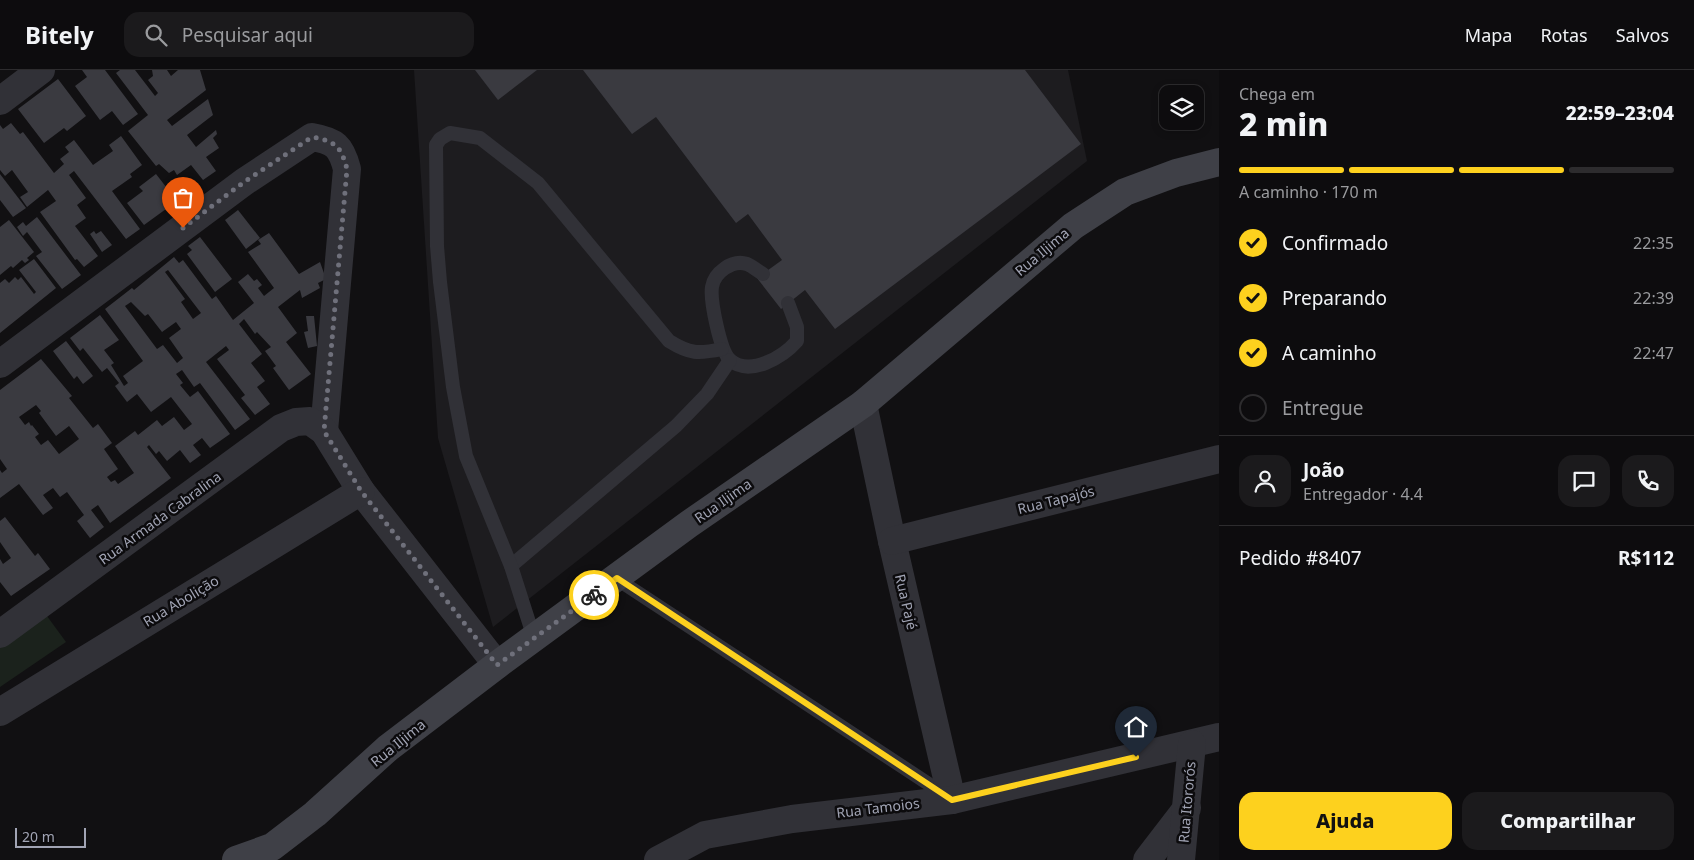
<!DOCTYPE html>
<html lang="pt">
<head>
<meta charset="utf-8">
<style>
  :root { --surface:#0d0c0e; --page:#1b1a1c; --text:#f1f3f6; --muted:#9a9b9e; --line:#2d2c2e; --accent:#fdd11e }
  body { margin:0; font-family:"Noto Sans",sans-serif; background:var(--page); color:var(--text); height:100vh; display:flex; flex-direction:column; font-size:19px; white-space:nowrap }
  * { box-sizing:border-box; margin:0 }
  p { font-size:16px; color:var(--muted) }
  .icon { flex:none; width:28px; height:28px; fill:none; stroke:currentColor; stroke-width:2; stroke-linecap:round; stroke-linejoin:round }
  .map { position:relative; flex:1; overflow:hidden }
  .details { display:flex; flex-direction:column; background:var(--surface); width:475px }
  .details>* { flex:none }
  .tools { position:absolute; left:1159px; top:15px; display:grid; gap:10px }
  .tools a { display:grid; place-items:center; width:45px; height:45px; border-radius:10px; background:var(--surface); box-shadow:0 2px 8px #0003,0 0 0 1px var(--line); font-size:25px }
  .scale { position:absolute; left:15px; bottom:12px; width:71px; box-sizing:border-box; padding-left:5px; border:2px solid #a1a4b4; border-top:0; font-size:14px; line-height:18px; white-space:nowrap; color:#a1a4b4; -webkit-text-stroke:4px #0c0b0d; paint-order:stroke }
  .pin { position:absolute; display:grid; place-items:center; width:42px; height:42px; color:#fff; margin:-51px -21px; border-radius:50% 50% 50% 0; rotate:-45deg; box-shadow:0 0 5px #0007 }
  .pin .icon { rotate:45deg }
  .courier { position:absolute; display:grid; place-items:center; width:50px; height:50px; margin:-25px; border:4px solid #fdd11e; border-radius:50%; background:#fff; color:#222; box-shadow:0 1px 6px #0007 }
  .overview em { font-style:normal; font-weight:800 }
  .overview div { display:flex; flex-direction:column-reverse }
  .overview { display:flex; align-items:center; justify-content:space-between; height:85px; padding:0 20px }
  h1 { font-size:32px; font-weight:800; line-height:38px }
  .bar { display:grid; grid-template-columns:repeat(4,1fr); gap:8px 5px; align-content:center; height:60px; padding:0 20px }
  .bar i { height:6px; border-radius:4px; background:var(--line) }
  .bar .active { background:var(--accent) }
  .bar p { grid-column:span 4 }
  .line { display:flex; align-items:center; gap:12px; padding:0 20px; border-top:1px solid var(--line) }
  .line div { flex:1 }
  .round { display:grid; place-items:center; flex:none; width:52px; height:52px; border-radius:15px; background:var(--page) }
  ol { padding:0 20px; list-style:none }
  li { display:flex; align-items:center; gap:15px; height:55px }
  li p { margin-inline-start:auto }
  li .icon { padding:5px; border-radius:50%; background:var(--accent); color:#111; stroke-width:4 }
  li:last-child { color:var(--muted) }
  li i { width:28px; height:28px; border:2px solid var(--line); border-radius:50% }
  .button { display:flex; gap:10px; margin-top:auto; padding:10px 20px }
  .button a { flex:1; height:58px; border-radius:15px; background:var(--accent); color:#111; font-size:20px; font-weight:800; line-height:58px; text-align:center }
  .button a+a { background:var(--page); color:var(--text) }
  header { display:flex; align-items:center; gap:30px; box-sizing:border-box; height:70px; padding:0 25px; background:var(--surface); border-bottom:1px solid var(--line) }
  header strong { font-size:24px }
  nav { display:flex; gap:28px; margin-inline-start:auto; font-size:18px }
  .search { width:350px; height:45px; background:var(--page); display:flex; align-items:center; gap:12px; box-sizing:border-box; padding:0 18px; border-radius:15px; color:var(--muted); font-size:19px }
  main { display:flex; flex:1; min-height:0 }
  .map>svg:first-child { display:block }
  .built { fill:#1d1c1f }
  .green { fill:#1b221c }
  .building { fill:#3a3a40; fill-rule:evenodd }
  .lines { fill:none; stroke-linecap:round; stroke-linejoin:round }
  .service { stroke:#313137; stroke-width:14 }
  .minor { stroke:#313137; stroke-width:28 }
  .secondary { stroke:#3f4047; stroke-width:28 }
  .done { stroke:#6f707b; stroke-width:5; stroke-dasharray:0 9 }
  .route { stroke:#fdd11e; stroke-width:6 }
  .labels { text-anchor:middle; stroke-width:5; stroke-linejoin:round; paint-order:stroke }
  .street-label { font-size:14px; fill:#a1a4b4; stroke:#0c0b0d }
</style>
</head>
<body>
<header>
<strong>Bitely</strong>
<div class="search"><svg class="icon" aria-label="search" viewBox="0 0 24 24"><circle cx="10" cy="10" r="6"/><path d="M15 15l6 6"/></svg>Pesquisar aqui</div>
<nav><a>Mapa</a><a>Rotas</a><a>Salvos</a></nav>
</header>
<main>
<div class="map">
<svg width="1219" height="790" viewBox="0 0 1219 790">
  <rect width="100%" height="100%" fill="#111012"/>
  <polygon class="built" points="414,0 1068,0 1087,91 493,557 438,368"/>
  <polygon class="green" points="44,542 66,572 0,617 0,572"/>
  <g class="building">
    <polygon points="82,0 105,0 138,44 123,55 112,41 100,50 75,16 87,7"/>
    <polygon points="120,0 135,0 155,26 158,23 148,10 153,6 152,0 167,0 171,6 178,0 200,0 206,20 167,50 172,56 208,29 213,45 187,65 196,77 216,60 217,64 213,68 219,78 206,87 216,101 203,110 191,95 177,105 174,100 169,103 159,94 156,96 128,61 148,45 116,3"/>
    <polygon points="475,0 537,0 498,30"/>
    <polygon points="583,0 1025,0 1081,74 835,259 805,220 781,239 757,208 782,190 748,144 736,153 656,47 632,64"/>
    <polygon points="58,9 86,46 67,61 64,58 44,73 18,39"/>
    <polygon points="11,53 20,64 23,62 54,103 64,94 60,89 69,82 65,77 74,70 93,95 113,81 109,75 121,66 142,95 130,104 132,107 112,121 140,159 126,169 74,101 69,105 86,128 77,135 86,148 75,156 98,186 84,197 77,189 75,190 40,142 56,131 48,120 27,137 20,127 28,122 12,100 5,106 0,100 0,55 3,59"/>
    <polygon points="0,104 26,138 13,147 0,130"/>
    <polygon points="156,104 177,131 144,155 127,133 143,121 139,117"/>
    <polygon points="238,140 260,168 246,179 225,150"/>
    <polygon points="37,147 81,205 62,219 36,186 42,182 27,162 23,166 17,157 23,152 26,156"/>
    <polygon points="9,150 34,182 27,188 29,190 25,193 22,190 13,198 11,196 0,205 0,157"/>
    <polygon points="94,161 96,164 101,161 112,175 102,182 90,164"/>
    <path d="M269 163 299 204 320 192 326 209 318 213 320 218 302 228 300 220 278 237 297 263 286 272 311 304 289 320 273 298 276 296 265 281 271 277 257 262 255 264 244 249 239 254 262 284 251 293 265 311 257 317 270 334 255 345 241 328 245 325 217 289 229 280 226 276 206 292 250 349 235 360 200 313 194 317 182 300 176 304 183 313 180 315 190 327 198 321 230 364 210 378 202 368 193 375 201 385 190 393 180 380 167 391 159 381 156 384 149 375 147 377 171 408 151 423 110 453 98 435 91 440 104 457 90 468 77 451 84 445 67 422 60 427 53 418 43 425 53 438 43 445 19 414 0 428V400L2 403 7 399 0 389V320L41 289 72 326 69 328 93 358 98 354 112 373 104 379 118 399 107 407 111 412 115 410 118 414 134 403 115 376 135 361 138 365 157 350 162 356 174 347 184 360 192 354 171 327 151 342 137 324 127 332 115 316 119 313 107 298 102 302 83 278 80 281 70 268 100 245 119 270 104 280 114 293 111 295 124 316 128 313 123 306 143 291 105 239 132 218 134 220 174 187 179 193 183 190 212 229 216 226 233 250 254 233 238 212 248 204 254 211 257 209 262 215 258 218 264 226 274 218 248 182 261 174 258 170ZM168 200 201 243 193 249 181 232 185 229 165 202ZM131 232 145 246 148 244 162 262 176 252 181 259 169 268 183 288 177 293 163 275 157 279 125 236ZM36 335 41 341 39 343 56 366 69 356 79 369 59 384 48 370 41 375 35 367 39 364 32 355 31 356 29 352 25 355 19 347Z"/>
    <polygon points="200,167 232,209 215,222 187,184 192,180 188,176"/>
    <polygon points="34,189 56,218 0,263 0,213 5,209 9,213 15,207 18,210 21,207 34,224 36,222 19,200"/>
    <polygon points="306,246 314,246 317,276 308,278 304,262 308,261"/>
    <polygon points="66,271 93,306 83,314 77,306 74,309 53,281"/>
    <polygon points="5,447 35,486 38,483 50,499 11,526 0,512 0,489 3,494 11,488 0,472 0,451"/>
  </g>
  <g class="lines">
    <g class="service">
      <path d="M763 204C758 201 752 196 747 194 732 189 714 203 712 217 710 230 720 281 730 290 750 307 783 287 797 271V257L788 233"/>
      <polyline points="511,496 676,356 707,324 730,290"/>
      <polyline points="617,509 950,728"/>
      <path d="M534 568 511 496 466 386 453 317 440 212 437 176 436 75 440 69 450 63 480 68 538 113 669 271C690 284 698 284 722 279"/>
    </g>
    <g class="minor">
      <polyline points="0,31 41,0"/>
      <path d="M0 294 244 112 312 67C335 71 341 76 347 99L324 361"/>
      <polyline points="863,334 892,471 952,730"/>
      <polyline points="892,471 1219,389"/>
      <polyline points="0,564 281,358 296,352 310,351 324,361 361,421 497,595"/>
      <polyline points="0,642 361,421"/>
      <polyline points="658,790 705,765 792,749 952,730 1219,667"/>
      <polyline points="1147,790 1187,738"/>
      <polyline points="1181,790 1192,674"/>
    </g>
    <polyline class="secondary" points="236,790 272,777 315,744 388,678 497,595 689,454 863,334 1073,156 1125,122 1176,103 1219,92"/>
  </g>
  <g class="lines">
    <path class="done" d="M183 158 244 112 312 67C335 71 341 76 347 99L324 361 361 421 497 595 594 525"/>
    <polyline class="route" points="594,525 617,508 952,730 1136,687"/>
  </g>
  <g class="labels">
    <g class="street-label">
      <text transform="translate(1042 182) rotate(-40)" y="5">Rua Iljima</text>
      <text transform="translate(1056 430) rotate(-14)" y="5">Rua Tapajós</text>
      <text transform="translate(723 431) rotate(-35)" y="5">Rua Iljima</text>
      <text transform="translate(160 448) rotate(-36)" y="5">Rua Armada Cabralina</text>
      <text transform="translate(181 531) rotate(-31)" y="5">Rua Abolição</text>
      <text transform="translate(906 532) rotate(77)" y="5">Rua Pajé</text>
      <text transform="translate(398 673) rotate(-39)" y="5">Rua Iljima</text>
      <text transform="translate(1187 732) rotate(-85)" y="5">Rua Itororós</text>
      <text transform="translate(878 738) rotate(-7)" y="5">Rua Tamoios</text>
    </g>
  </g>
</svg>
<div class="tools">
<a><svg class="icon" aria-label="layers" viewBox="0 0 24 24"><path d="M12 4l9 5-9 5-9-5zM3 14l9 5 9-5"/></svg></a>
</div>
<div class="scale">20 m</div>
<div class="pin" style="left:183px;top:158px;background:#ea580c"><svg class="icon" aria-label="bag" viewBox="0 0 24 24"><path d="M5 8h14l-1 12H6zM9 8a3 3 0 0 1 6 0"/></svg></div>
<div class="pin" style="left:1136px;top:687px;background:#1f2937"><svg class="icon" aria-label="home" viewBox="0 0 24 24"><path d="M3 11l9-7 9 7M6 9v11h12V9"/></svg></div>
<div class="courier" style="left:594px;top:525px"><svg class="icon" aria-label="bike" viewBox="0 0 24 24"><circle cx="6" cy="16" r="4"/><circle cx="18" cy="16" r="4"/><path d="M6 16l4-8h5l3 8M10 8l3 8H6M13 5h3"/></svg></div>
</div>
<section class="details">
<div class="overview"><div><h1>2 min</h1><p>Chega em</p></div><em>22:59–23:04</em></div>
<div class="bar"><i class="active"></i><i class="active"></i><i class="active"></i><i></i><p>A caminho · 170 m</p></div>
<ol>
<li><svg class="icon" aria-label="check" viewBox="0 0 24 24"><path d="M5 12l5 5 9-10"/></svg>Confirmado<p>22:35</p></li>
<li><svg class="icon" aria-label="check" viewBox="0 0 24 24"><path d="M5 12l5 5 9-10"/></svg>Preparando<p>22:39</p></li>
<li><svg class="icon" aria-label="check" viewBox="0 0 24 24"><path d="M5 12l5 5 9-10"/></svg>A caminho<p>22:47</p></li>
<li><i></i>Entregue</li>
</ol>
<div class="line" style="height:90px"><a class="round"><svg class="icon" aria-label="person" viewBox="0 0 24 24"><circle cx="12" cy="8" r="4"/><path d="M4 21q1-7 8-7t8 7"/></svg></a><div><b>João</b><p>Entregador · 4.4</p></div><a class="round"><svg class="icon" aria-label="chat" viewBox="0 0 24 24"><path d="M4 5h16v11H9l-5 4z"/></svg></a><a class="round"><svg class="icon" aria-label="phone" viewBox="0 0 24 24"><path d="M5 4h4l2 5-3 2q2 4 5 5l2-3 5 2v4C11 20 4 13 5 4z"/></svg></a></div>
<div class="line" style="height:65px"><div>Pedido #8407</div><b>R$112</b></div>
<div class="button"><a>Ajuda</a><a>Compartilhar</a></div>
</section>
</main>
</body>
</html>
